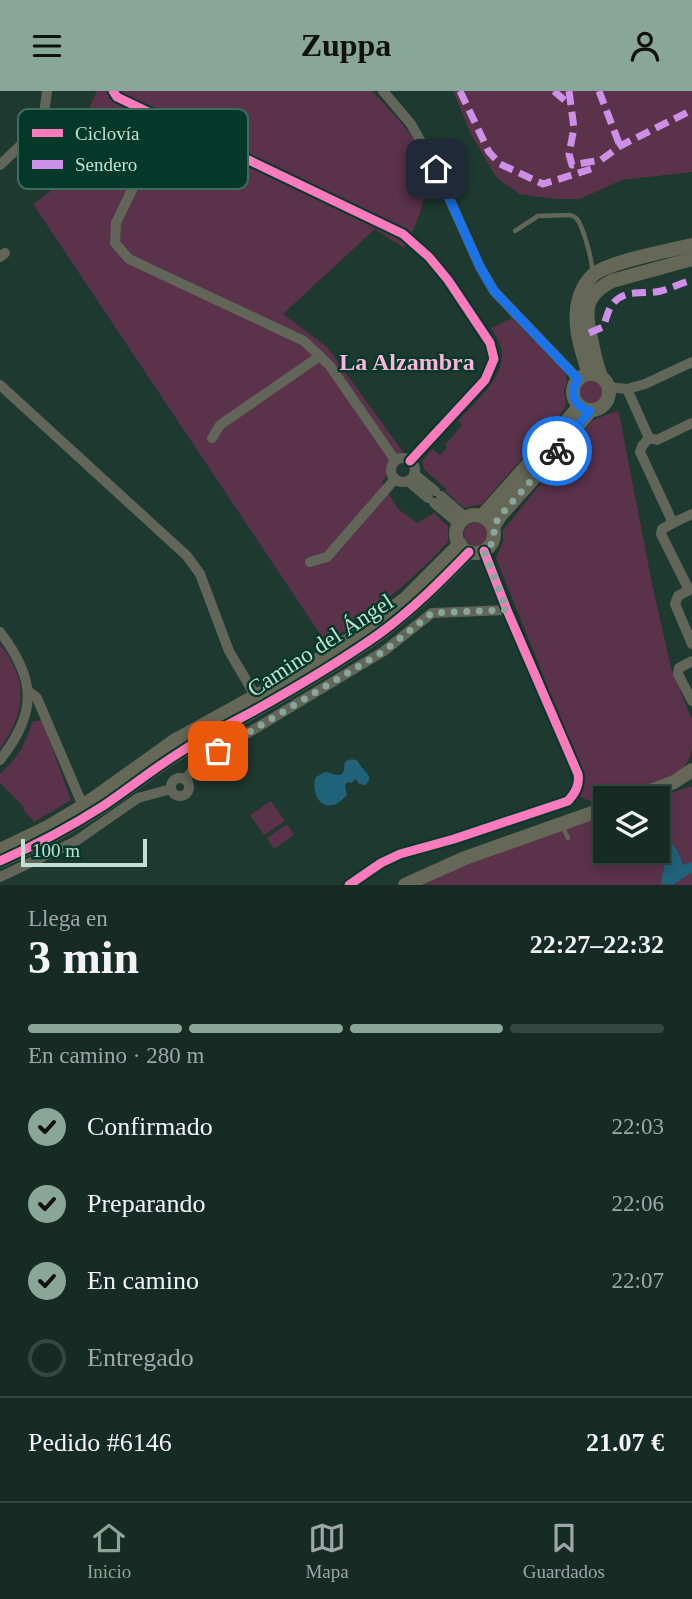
<!DOCTYPE html>
<html lang="es">
<head>
<meta charset="utf-8">
<style>
  :root { --surface:#162b24; --page:#233731; --text:#f1f3f6; --muted:#9ea7a6; --line:#354741; --accent:#88a699 }
  body { margin:0; font-family:Georgia,serif; background:var(--page); color:var(--text); height:100vh; display:flex; flex-direction:column; font-size:26px; white-space:nowrap }
  * { box-sizing:border-box; margin:0 }
  p { font-size:23px; color:var(--muted) }
  .icon { flex:none; width:38px; height:38px; fill:none; stroke:currentColor; stroke-width:2; stroke-linecap:round; stroke-linejoin:round }
  .map { position:relative; height:794px; overflow:hidden }
  .drawer { display:flex; flex-direction:column; background:var(--surface); flex:1 }
  .drawer>* { flex:none }
  .controls { position:absolute; left:593px; top:695px; display:grid; gap:14px }
  .controls a { display:grid; place-items:center; width:77px; height:77px; border-radius:0px; background:var(--surface); box-shadow:0 4px 10px #0003,0 0 0 2px var(--line); font-size:35px }
  .scale { position:absolute; left:21px; bottom:18px; width:126px; box-sizing:border-box; padding-left:7px; border:4px solid #c1e0d2; border-top:0; font-size:19px; line-height:24px; white-space:nowrap; color:#c1e0d2; -webkit-text-stroke:5px #043929; paint-order:stroke }
  .pin { position:absolute; display:grid; place-items:center; width:60px; height:60px; color:#fff; margin:-30px; border-radius:14px; box-shadow:0 4px 10px #0006 }
  .courier { position:absolute; display:grid; place-items:center; width:70px; height:70px; margin:-35px; border:5px solid #1a73e8; border-radius:50%; background:#fff; color:#222; box-shadow:0 2px 9px #0007 }
  .summary em { font-style:normal; font-weight:600 }
  .summary div { display:flex; flex-direction:column-reverse }
  .summary { display:flex; align-items:center; justify-content:space-between; height:119px; padding:0 28px }
  h1 { font-size:46px; font-weight:600; line-height:52px }
  .bar { display:grid; grid-template-columns:repeat(4,1fr); gap:10px 7px; align-content:center; height:84px; padding:0 28px }
  .bar i { height:9px; border-radius:5px; background:var(--line) }
  .bar .on { background:var(--accent) }
  .bar p { grid-column:span 4 }
  .line { display:flex; align-items:center; gap:18px; padding:0 28px; border-top:2px solid var(--line) }
  .line div { flex:1 }
  ol { padding:0 28px; list-style:none }
  li { display:flex; align-items:center; gap:21px; height:77px }
  li p { margin-inline-start:auto }
  li .icon { padding:7px; border-radius:50%; background:var(--accent); color:#111; stroke-width:4 }
  li:last-child { color:var(--muted) }
  li i { width:38px; height:38px; border:4px solid var(--line); border-radius:50% }
  header { display:flex; justify-content:space-between; align-items:center; height:91px; padding:0 28px; background:var(--accent); color:#111; font-size:32px; font-weight:600 }
  .dock { display:flex; justify-content:space-around; align-items:center; height:98px; border-top:2px solid var(--line); background:var(--surface); font-size:19px; color:var(--muted) }
  .dock a { display:grid; justify-items:center; gap:4px }
  .dock .on { color:var(--accent) }
  .map>svg:first-child { display:block }
  .green { fill:#5a3249 }
  .water { fill:#206279 }
  .lines { fill:none; stroke-linecap:round; stroke-linejoin:round }
  .lane { stroke:#616659; stroke-width:4.5 }
  .street { stroke:#616659; stroke-width:10 }
  .secondary { stroke:#656857; stroke-width:14 }
  .quiet { stroke:#ce8fe9; stroke-width:7; stroke-dasharray:14 7; stroke-linecap:butt }
  .cycleway-casing { stroke:#043929; stroke-width:13 }
  .cycleway { stroke:#fd7abc; stroke-width:9 }
  .done { stroke:#88a699; stroke-width:7; stroke-dasharray:0 12.6 }
  .route { stroke:#1a73e8; stroke-width:9 }
  .labels { text-anchor:middle; stroke-width:5; stroke-linejoin:round; paint-order:stroke }
  .street-label { font-size:23px; fill:#c1e0d2; stroke:#043929 }
  .neighbourhood-label { font-size:24px; font-weight:bold; fill:#feb3da; stroke:#043929 }
  .key { fill:#043929; stroke:#3d6b5c; stroke-width:2 }
  .key-label { font-size:19px; fill:#c1e0d2 }
</style>
</head>
<body>
<header><svg class="icon" aria-label="menu" viewBox="0 0 24 24"><path d="M4 6h16M4 12h16M4 18h16"/></svg>Zuppa<svg class="icon" aria-label="person" viewBox="0 0 24 24"><circle cx="12" cy="8" r="4"/><path d="M4 21q1-7 8-7t8 7"/></svg></header>
<div class="map">
<svg width="692" height="794" viewBox="0 0 692 794">
  <rect width="100%" height="100%" fill="#1e3930"/>
  <g class="green">
    <path d="M97 0H372C389 18 416 45 424 69 433 95 417 134 404 157L375 138 283 223 327 256 403 361 382 391 398 418 417 432 434 422 448 435V449L447 452C411 491 371 523 326 552L33 113 50 101Z"/>
    <polygon points="453,0 692,0 692,81 622,89 580,108 555,108 519,103 496,86 471,43"/>
    <path d="M512 227 565 282 567 290 564 300 566 312 564 318 553 332 482 413 464 417 445 400 446 398 424 378 422 370 432 358 440 364 447 357 445 354 462 334 458 330C473 313 504 287 502 262 501 253 496 245 491 237Z"/>
    <circle cx="591" cy="301" r="11"/>
    <polygon points="617,320 619,322 651,488 671,577 692,629 692,659 688,670 681,680 665,690 620,707 606,707 605,713 601,714 580,706 584,686 496,467 503,450 503,439 593,329"/>
    <circle cx="476" cy="443" r="12"/>
    <path d="M0 553C29 589 26 621 0 658Z"/>
    <path d="M42 629 71 709 34 731 24 719V716L0 692V683C18 666 25 655 32 631Z"/>
    <polygon points="692,695 692,794 423,794 487,764 605,723 606,760 658,760 658,707 655,707"/>
    <polygon points="271,710 285,730 264,744 250,724"/>
    <polygon points="287,733 294,744 274,758 267,747"/>
  </g>
  <g class="water">
    <path d="M352 668 358 670C360 679 377 684 365 694L359 693 356 688 351 692 347 691 345 695 347 704C343 708 338 713 333 714 317 718 311 696 316 686L325 681C332 681 341 689 344 679 344 676 344 673 346 670Z"/>
    <path d="M666 745 677 759 683 773 686 774 692 770V781L673 794 661 793C661 786 664 782 664 775 663 763 654 758 662 746Z"/>
  </g>
  <g class="lines">
    <g class="lane">
      <path d="M515 140 538 125 570 124C575 126 576 126 579 131 584 141 593 170 592 181"/>
      <polyline points="562,735 568,747"/>
    </g>
    <g class="street">
      <polyline points="113,0 117,6 403,143 429,166 448,189 490,252 494,268 485,289 410,370"/>
      <polyline points="383,0 411,33 436,78 480,176 494,200 578,288"/>
      <polyline points="166,28 116,132 115,152 129,168 304,250 330,275 395,369"/>
      <polyline points="0,74 39,37 44,23 47,0"/>
      <polyline points="0,166 5,162"/>
      <polyline points="0,294 187,465 200,483 229,560 256,606"/>
      <polyline points="609,296 627,298 645,293 692,271"/>
      <polyline points="627,298 649,347 642,355 640,361 673,432 662,438 661,443 689,499 678,505 675,513 692,553"/>
      <polyline points="212,347 220,334 320,265"/>
      <polyline points="649,347 657,349 692,332"/>
      <circle cx="403" cy="379" r="12"/>
      <polyline points="414,383 435,400"/>
      <polyline points="408,390 428,407"/>
      <polyline points="441,405 465,426"/>
      <polyline points="434,412 459,433"/>
      <polyline points="673,432 692,423"/>
      <polyline points="310,471 327,466 395,388"/>
      <path d="M0 541C36 588 38 621 0 669"/>
      <polyline points="692,570 679,577 678,583 692,610"/>
      <polyline points="28,600 37,607 83,715"/>
      <circle cx="180" cy="696" r="9"/>
      <polyline points="185,689 195,676 218,660 384,560 432,522 507,519"/>
      <polyline points="0,786 76,750 138,707 171,698"/>
      <path d="M349 794 381 772 400 763 454 748 568 710C575 702 580 694 578 683L507 519 484 460"/>
    </g>
    <g class="secondary">
      <circle cx="591" cy="301" r="18"/>
      <path d="M589 283C584 267 578 251 577 235 575 217 579 197 593 184 607 171 671 159 692 154"/>
      <path d="M601 286C597 275 594 264 592 252 585 223 582 205 612 190L692 168"/>
      <circle cx="475" cy="443" r="19"/>
      <polyline points="482,425 579,316"/>
      <polyline points="493,436 500,425 550,369 590,320"/>
      <polyline points="632,707 674,691 692,679"/>
      <polyline points="0,759 48,736 83,715 174,650 292,585 352,547 406,507 460,453"/>
      <path d="M0 770C36 754 70 736 103 715 130 697 154 677 182 660 204 645 228 634 252 621 295 597 338 572 379 543 412 519 441 490 469 461"/>
      <polyline points="405,794 465,767 606,717"/>
    </g>
    <g class="quiet">
      <polyline points="460,0 489,61 500,73 543,93 591,78"/>
      <polyline points="554,0 570,14"/>
      <polyline points="569,0 574,37 569,63 572,74 601,69 620,55 692,19"/>
      <polyline points="599,0 620,55"/>
      <path d="M589 242 603 236C606 229 607 222 611 215 623 197 642 204 661 200 671 197 682 192 692 189"/>
    </g>
    <g class="cycleway-casing">
      <g id="cycleway">
        <polyline points="113,0 117,6 403,143 429,166 448,189 490,252 494,268 485,289 410,370"/>
        <path d="M0 770C36 754 70 736 103 715 130 697 154 677 182 660 204 645 228 634 252 621 295 597 338 572 379 543 412 519 441 490 469 461"/>
        <path d="M349 794 381 772 400 763 454 748 568 710C575 702 580 694 578 683L507 519 484 460"/>
      </g>
    </g>
    <use href="#cycleway" class="cycleway"/>
  </g>
  <g class="lines">
    <path class="done" d="M218 660 384 560 432 522 507 519 484 460C493 454 496 446 493 436L500 425 557 360"/>
    <path class="route" d="M436 78 480 176 494 200 578 288C569 302 574 316 590 320L557 360"/>
  </g>
  <g class="labels">
    <g class="street-label">
      <text transform="translate(320 554) rotate(-33)" y="8">Camino del Ángel</text>
    </g>
    <g class="neighbourhood-label">
      <text x="407" y="279">La Alzambra</text>
    </g>
  </g>
  <rect x="18" y="18" width="230" height="80" rx="10" class="key"/>
  <rect x="32" y="38" width="31" height="8" fill="#fd7abc"/>
  <rect x="32" y="69" width="31" height="9" fill="#ce8fe9"/>
  <g class="key-label">
    <text x="75" y="49">Ciclovía</text>
    <text x="75" y="80">Sendero</text>
  </g>
</svg>
<div class="controls">
<a><svg class="icon" aria-label="layers" viewBox="0 0 24 24"><path d="M12 4l9 5-9 5-9-5zM3 14l9 5 9-5"/></svg></a>
</div>
<div class="scale">100 m</div>
<div class="pin" style="left:218px;top:660px;background:#ea580c"><svg class="icon" aria-label="bag" viewBox="0 0 24 24"><path d="M5 8h14l-1 12H6zM9 8a3 3 0 0 1 6 0"/></svg></div>
<div class="pin" style="left:436px;top:78px;background:#1f2937"><svg class="icon" aria-label="home" viewBox="0 0 24 24"><path d="M3 11l9-7 9 7M6 9v11h12V9"/></svg></div>
<div class="courier" style="left:557px;top:360px"><svg class="icon" aria-label="bike" viewBox="0 0 24 24"><circle cx="6" cy="16" r="4"/><circle cx="18" cy="16" r="4"/><path d="M6 16l4-8h5l3 8M10 8l3 8H6M13 5h3"/></svg></div>
</div>
<section class="drawer">
<div class="summary"><div><h1>3 min</h1><p>Llega en</p></div><em>22:27–22:32</em></div>
<div class="bar"><i class="on"></i><i class="on"></i><i class="on"></i><i></i><p>En camino · 280 m</p></div>
<ol>
<li><svg class="icon" aria-label="check" viewBox="0 0 24 24"><path d="M5 12l5 5 9-10"/></svg>Confirmado<p>22:03</p></li>
<li><svg class="icon" aria-label="check" viewBox="0 0 24 24"><path d="M5 12l5 5 9-10"/></svg>Preparando<p>22:06</p></li>
<li><svg class="icon" aria-label="check" viewBox="0 0 24 24"><path d="M5 12l5 5 9-10"/></svg>En camino<p>22:07</p></li>
<li><i></i>Entregado</li>
</ol>
<div class="line" style="height:91px"><div>Pedido #6146</div><b>21.07 €</b></div>
</section>
<nav class="dock">
<a class="on"><svg class="icon" aria-label="home" viewBox="0 0 24 24"><path d="M3 11l9-7 9 7M6 9v11h12V9"/></svg>Inicio</a>
<a><svg class="icon" aria-label="map" viewBox="0 0 24 24"><path d="M3 6l6-2 6 2 6-2v14l-6 2-6-2-6 2zM9 4v14M15 6v14"/></svg>Mapa</a>
<a><svg class="icon" aria-label="saved" viewBox="0 0 24 24"><path d="M7 4h10v16l-5-4-5 4z"/></svg>Guardados</a>
</nav>
</body>
</html>
